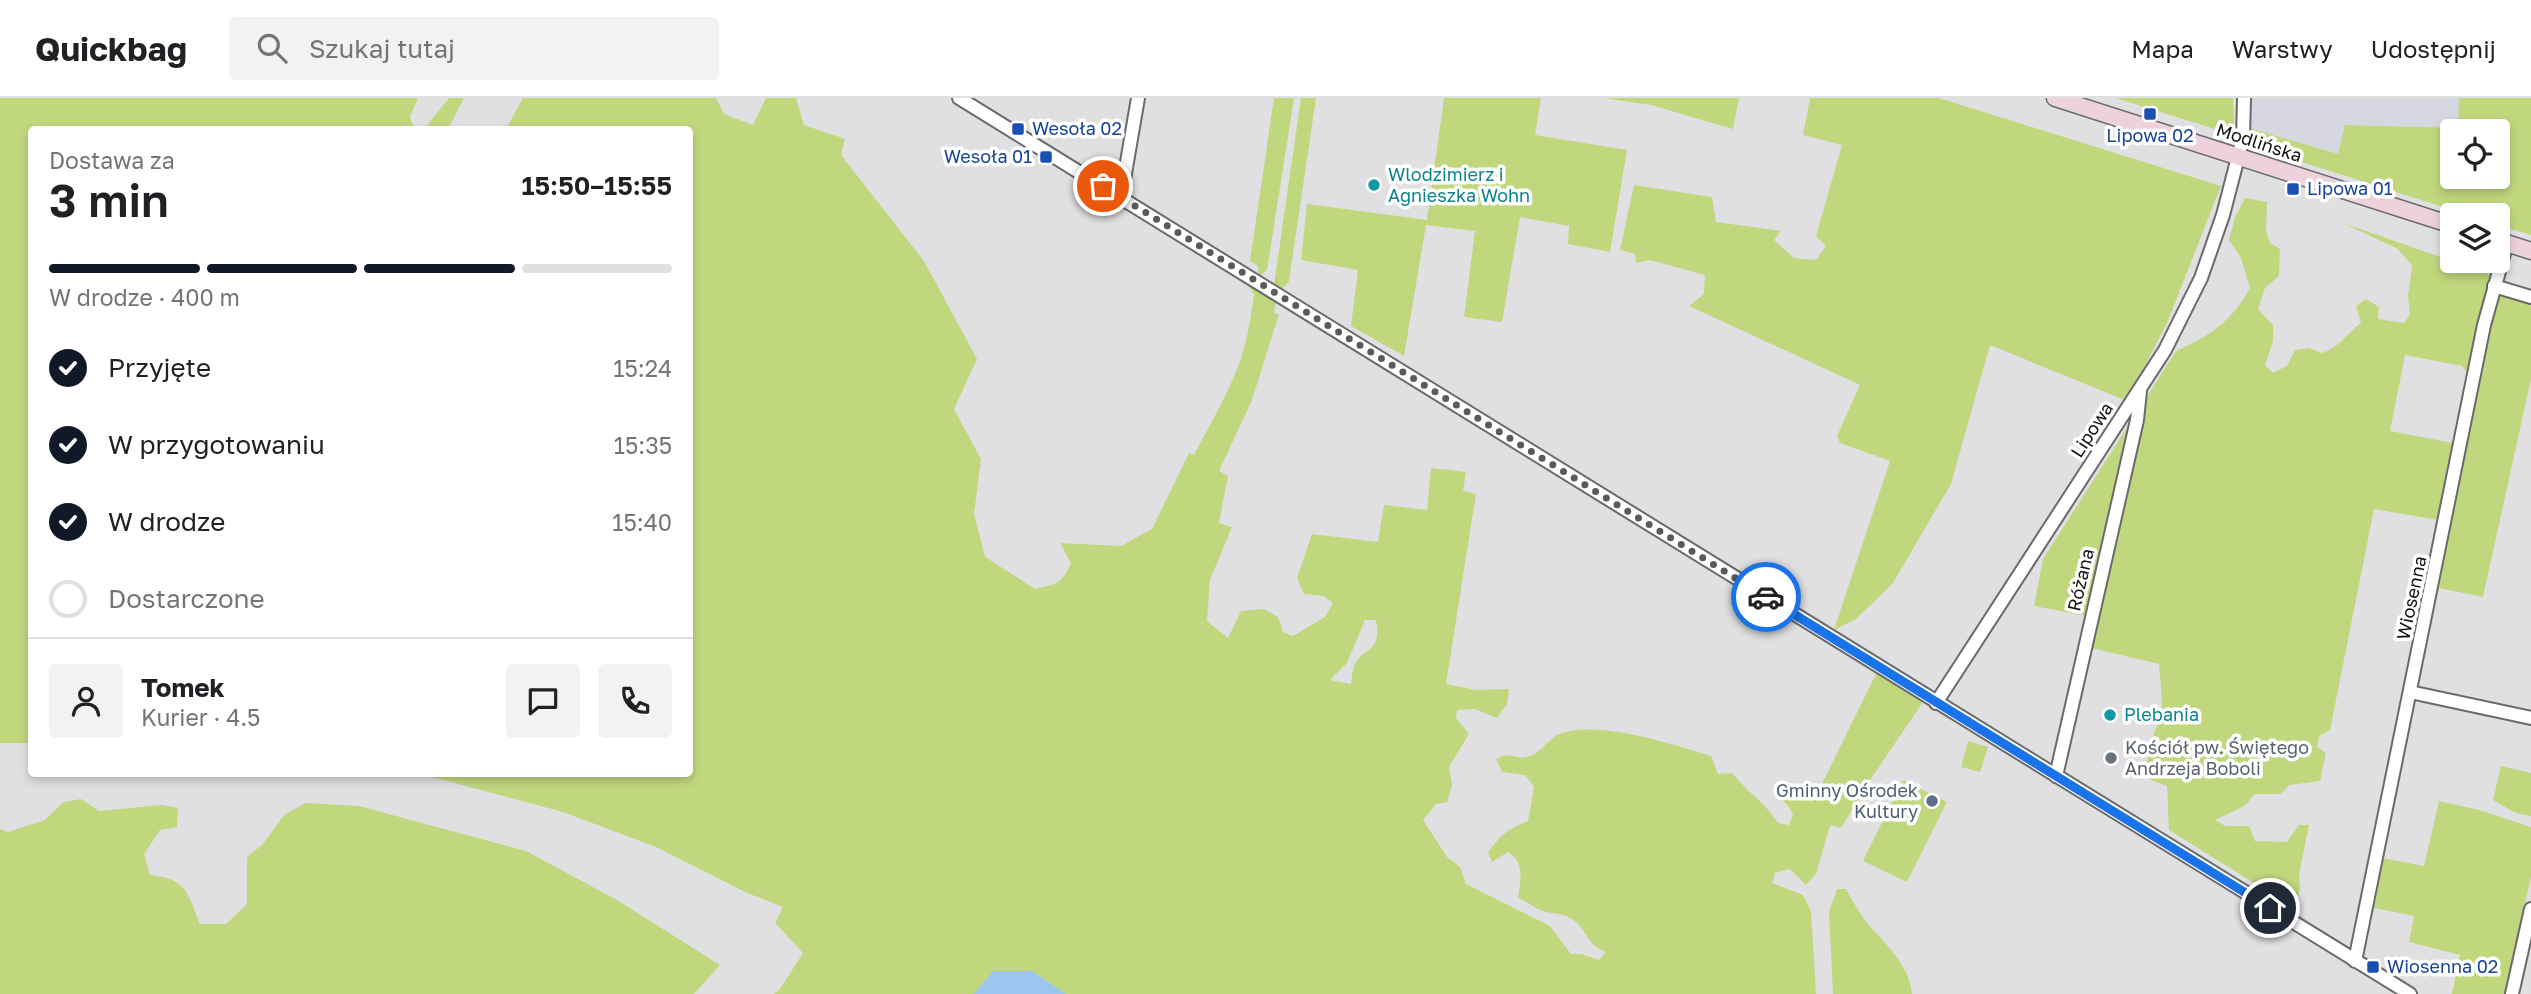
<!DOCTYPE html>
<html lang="pl">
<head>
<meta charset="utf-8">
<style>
  :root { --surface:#fff; --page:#f2f2f2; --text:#202124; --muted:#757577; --line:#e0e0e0; --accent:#111827 }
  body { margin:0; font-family:"Golos Text",sans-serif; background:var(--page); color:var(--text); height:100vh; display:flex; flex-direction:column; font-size:26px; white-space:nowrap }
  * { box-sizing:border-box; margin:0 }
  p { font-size:23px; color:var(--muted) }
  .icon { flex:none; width:38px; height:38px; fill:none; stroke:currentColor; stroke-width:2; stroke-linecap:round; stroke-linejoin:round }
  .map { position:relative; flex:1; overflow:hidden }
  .panel { position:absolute; left:28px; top:28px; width:665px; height:651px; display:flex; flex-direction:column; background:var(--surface); border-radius:7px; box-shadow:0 4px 10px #0003 }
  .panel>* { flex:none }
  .controls { position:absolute; left:2440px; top:21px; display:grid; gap:14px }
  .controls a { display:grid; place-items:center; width:70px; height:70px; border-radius:7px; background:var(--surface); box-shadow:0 4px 10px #0003; font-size:35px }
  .pin { position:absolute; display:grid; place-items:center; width:60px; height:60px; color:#fff; margin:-30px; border:4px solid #fff; border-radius:50%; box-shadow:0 2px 7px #0007 }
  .courier { position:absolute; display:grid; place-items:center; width:70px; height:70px; margin:-35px; border:5px solid #1a73e8; border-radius:50%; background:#fff; color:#222; box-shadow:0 2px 9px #0007 }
  .headline em { font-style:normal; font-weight:600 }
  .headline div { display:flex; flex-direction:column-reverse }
  .headline { display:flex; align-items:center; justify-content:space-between; height:119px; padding:0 21px }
  h1 { font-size:46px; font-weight:600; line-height:52px }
  .bar { display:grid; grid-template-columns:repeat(4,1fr); gap:10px 7px; align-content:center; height:84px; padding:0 21px }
  .bar i { height:9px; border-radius:5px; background:var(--line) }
  .bar .selected { background:var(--accent) }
  .bar p { grid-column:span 4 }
  .line { display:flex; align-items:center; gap:18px; padding:0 21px; border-top:2px solid var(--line) }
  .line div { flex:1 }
  .round { display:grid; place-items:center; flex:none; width:74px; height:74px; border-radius:7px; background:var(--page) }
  ol { padding:0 21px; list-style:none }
  li { display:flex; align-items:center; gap:21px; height:77px }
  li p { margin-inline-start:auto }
  li .icon { padding:7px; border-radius:50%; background:var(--accent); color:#fff; stroke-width:4 }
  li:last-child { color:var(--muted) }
  li i { width:38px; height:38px; border:4px solid var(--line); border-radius:50% }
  header { display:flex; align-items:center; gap:42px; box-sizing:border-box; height:98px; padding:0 35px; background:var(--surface); border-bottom:2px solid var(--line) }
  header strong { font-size:33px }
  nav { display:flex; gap:38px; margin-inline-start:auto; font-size:24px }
  .search { width:490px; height:63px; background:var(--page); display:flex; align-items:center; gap:18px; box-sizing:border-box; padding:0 24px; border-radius:7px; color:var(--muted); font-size:26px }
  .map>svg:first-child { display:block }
  .built { fill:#d7d7e2 }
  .green { fill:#c1d77d; fill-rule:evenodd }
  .water { fill:#9cc6f0 }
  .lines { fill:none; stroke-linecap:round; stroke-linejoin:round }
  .street-casing { stroke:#6a6a6d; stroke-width:16 }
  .secondary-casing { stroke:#6a6a6d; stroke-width:19 }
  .street { stroke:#fff; stroke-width:12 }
  .secondary { stroke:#edd2dd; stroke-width:16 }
  .done { stroke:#5a5a5c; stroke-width:7; stroke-dasharray:0 12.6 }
  .route { stroke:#1a73e8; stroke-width:9 }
  .transit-dot { fill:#1a4fb4; stroke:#fff; stroke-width:2.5 }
  .culture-dot { fill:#0f9aa8; stroke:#fff; stroke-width:2.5 }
  .worship-dot { fill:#6b7280; stroke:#fff; stroke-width:2.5 }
  .service-dot { fill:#5c6f8a; stroke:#fff; stroke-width:2.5 }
  .labels { text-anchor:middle; stroke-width:7; stroke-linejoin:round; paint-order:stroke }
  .transit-label { font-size:18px; fill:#164399; stroke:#fff; text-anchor:start }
  .street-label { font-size:18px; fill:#121213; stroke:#fff }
  .culture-label { font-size:18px; fill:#0d838f; stroke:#fff; text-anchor:start }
  .worship-label { font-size:18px; fill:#5b616d; stroke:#fff; text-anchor:start }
  .service-label { font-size:18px; fill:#4e5e75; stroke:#fff; text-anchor:end }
</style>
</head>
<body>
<header>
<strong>Quickbag</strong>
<div class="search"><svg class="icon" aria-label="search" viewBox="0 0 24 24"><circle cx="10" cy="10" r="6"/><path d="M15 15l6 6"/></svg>Szukaj tutaj</div>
<nav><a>Mapa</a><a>Warstwy</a><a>Udostępnij</a></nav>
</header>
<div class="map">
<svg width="2531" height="896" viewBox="0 0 2531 896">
  <rect width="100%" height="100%" fill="#e0e0e3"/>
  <polygon class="built" points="2250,0 2459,0 2459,30 2346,27 2338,56 2249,30"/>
  <g class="green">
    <polygon points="0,0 418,0 410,19 414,31 32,32 31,645 0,645"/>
    <polygon points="449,0 464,0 448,31 424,31"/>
    <path d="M523 0H716L724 16 753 27 766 0H796L804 27 845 41 841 57 924 163 977 261 954 311 981 361 974 416 985 459 1035 491C1057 486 1062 486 1071 465L1060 445 1121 448 1152 431 1189 355 1194 357C1210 326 1230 293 1241 260 1248 239 1251 218 1254 196L1246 185 1225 171 1274 200 1276 204 1274 215 1279 216 1252 302 1219 373 1228 378 1219 425 1232 429 1210 482 1207 523 1228 540 1241 513 1264 511 1278 519 1283 534 1293 538 1325 519 1333 505 1324 498 1304 496 1297 480 1312 436 1378 444 1384 407 1427 412 1431 370 1466 374 1463 393 1476 396 1446 586 1476 592 1509 591 1507 606 1497 620 1475 611 1457 612 1456 620 1469 636 1449 669 1452 687 1447 704 1436 706 1423 722 1447 759 1460 769 1466 786 1550 828 1571 856H1581L1599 862 1606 854C1584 845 1587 829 1570 820 1560 814 1547 816 1538 811 1531 807 1526 803 1518 800 1520 783 1526 765 1508 754L1492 764 1488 755C1499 738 1509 730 1528 723L1534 689 1525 677 1502 674 1496 661C1510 653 1514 662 1527 659 1541 656 1546 643 1557 637 1594 620 1672 646 1711 658L1718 676 1732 675C1747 694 1766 705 1778 725L1789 727 1793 716 1787 706 1778 701 1792 694 1816 698 1877 574 1923 604 1866 688 1841 730 1830 727 1816 776 1806 787 1790 771 1775 775 1772 785 1803 797 1811 813 1816 896H774L780 891 803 855 775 825 783 809 747 795 656 749 563 714 436 680 397 676H690V32L506 31ZM1365 522H1376C1382 555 1364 548 1354 568 1352 573 1352 581 1351 586L1330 582 1347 565Z"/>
    <polygon points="1274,0 1294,0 1267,172 1259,178 1258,168 1250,163"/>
    <polygon points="1301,0 1316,0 1289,183 1281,193 1274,187"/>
    <polygon points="1444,0 1541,0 1535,37 1627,52 1610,154 1568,146 1569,128 1520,119 1502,224 1464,219 1475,133 1426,127 1404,258 1351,228 1358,172 1301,162 1307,106 1427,122"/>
    <polygon points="1603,0 1739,0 1733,31 1651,7"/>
    <polygon points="1810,0 1939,0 2221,88 2167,225 2127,303 1990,247 1951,386 1893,485 1856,521 1834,532 1890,363 1840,345 1837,338 1860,287 1689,208 1704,196 1705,177 1650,162 1636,165 1635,156 1620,152 1634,87 1712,99 1716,124 1781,133 1774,142 1794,160 1816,162 1826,148 1816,138 1842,47 1803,37"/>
    <polygon points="2116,0 2233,0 2234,28 2224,34"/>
    <path d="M2459 0H2531V137L2497 127V117H2468L2248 47 2249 30 2338 56 2345 27 2458 30ZM2452 33H2497V79H2452Z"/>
    <path d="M2245 100 2267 104 2266 133 2270 145 2280 151 2279 178 2265 190 2258 211 2273 227V243L2265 267 2273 275 2287 268 2295 252 2309 250 2322 255C2343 247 2344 237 2361 225L2356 208 2366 201 2379 209 2378 221 2404 225 2410 216 2408 197 2412 168 2398 151 2343 125 2492 177 2467 274 2462 268 2405 257 2390 333 2453 345 2438 422 2374 411 2330 632 2319 638 2317 649 2326 655 2320 683 2289 687 2281 696H2254L2246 707 2215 722 2225 728H2249L2255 743 2287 744 2299 727H2309L2299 776 2300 791 2297 801 2291 808 2169 732 2167 688 2151 682C2140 659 2157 635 2161 612 2163 597 2160 581 2159 566L2087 549V518L2034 508 2043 461 2176 253C2210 238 2232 223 2250 190L2241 160 2229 142 2235 119Z"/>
    <polygon points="2498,197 2531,206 2531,281 2483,499 2439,490 2478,280"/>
    <polygon points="1968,643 1988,649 1980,674 1961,669"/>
    <polygon points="2501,668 2531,675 2531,718 2516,715 2493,702"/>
    <polygon points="1903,682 1947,704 1907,784 1863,763"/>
    <path d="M81 701 99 713 162 707 178 710 177 729 160 732 144 756 150 777C188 781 187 795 200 826H226L247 806V759L263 746 284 717 305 705 359 708 526 753 617 802 720 867 694 896H0V731L8 734 45 722 63 704Z"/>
    <polygon points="2439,703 2479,712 2531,729 2531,779 2505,896 2452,896 2460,857 2409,844 2414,818 2374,810 2383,760 2424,768"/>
    <path d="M1837 791H1846C1853 803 1860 817 1870 828 1888 849 1909 867 1912 896H1833L1829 814Z"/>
  </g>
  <polygon class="water" points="993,873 1032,873 1066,896 974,896"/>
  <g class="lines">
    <g class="street-casing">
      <g id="street">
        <polyline points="959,0 2410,896"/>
        <polyline points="1121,99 1138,0"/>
        <polyline points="2494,188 2531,199"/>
        <polyline points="2410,594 2531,620"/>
        <polyline points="1936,605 2165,252 2201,180 2223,117 2243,40 2244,0"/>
        <polyline points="2056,678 2137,322 2140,293"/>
        <polyline points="2355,863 2484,227 2507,145"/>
        <polyline points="2512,896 2531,811"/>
      </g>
    </g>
    <g class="secondary-casing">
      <g id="secondary">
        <polyline points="2055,0 2452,127"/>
        <polyline points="2497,142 2531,153"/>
      </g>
    </g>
    <use href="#street" class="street"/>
    <use href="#secondary" class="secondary"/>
  </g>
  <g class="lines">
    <polyline class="done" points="1103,88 1766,499"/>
    <polyline class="route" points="1766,499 2270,810"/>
  </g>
  <g class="transit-dot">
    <rect x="2143" y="9" width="14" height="14" rx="3.5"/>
    <rect x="1011" y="24" width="14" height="14" rx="3.5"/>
    <rect x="1039" y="52" width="14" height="14" rx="3.5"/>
    <rect x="2286" y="84" width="14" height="14" rx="3.5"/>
    <rect x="2366" y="862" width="14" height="14" rx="3.5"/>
  </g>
  <g class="culture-dot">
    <circle cx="1374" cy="87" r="7"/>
    <circle cx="2110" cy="617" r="7"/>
  </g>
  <circle class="worship-dot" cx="2111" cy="660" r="7"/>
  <circle class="service-dot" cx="1932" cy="703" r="7"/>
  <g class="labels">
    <g class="transit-label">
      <text x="1032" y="37">Wesoła 02</text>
      <text x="2150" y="44" text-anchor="middle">Lipowa 02</text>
      <text x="1032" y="65" text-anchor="end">Wesoła 01</text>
      <text x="2307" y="97">Lipowa 01</text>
      <text x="2387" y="875">Wiosenna 02</text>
    </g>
    <g class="street-label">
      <text transform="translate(2259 45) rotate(18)" y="6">Modlińska</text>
      <text transform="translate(2092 332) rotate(-57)" y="6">Lipowa</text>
      <text transform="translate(2081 482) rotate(-77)" y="6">Różana</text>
      <text transform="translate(2412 500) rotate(-78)" y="6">Wiosenna</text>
    </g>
    <g class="culture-label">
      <text x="1388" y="83">Wlodzimierz i<tspan x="1388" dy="21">Agnieszka Wohn</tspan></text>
      <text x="2124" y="623">Plebania</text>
    </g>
    <g class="worship-label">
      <text x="2125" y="656">Kościół pw. Świętego<tspan x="2125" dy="21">Andrzeja Boboli</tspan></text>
    </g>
    <g class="service-label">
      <text x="1918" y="699">Gminny Ośrodek<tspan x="1918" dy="21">Kultury</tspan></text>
    </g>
  </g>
</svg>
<div class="controls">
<a><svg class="icon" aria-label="locate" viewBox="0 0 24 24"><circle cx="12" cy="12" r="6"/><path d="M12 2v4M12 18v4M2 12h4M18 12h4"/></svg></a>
<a><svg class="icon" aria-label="layers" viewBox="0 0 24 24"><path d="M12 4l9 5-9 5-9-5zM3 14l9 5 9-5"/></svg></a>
</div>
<div class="pin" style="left:1103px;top:88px;background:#ea580c"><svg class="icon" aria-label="bag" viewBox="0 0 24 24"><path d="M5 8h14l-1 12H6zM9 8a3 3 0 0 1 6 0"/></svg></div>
<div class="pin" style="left:2270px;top:810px;background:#1f2937"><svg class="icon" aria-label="home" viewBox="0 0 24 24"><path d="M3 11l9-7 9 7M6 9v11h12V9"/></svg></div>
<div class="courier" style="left:1766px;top:499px"><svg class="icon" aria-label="car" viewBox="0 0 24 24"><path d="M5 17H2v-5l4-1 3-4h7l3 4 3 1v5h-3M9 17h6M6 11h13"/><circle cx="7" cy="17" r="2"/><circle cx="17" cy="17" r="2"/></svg></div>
<section class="panel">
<div class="headline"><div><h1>3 min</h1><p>Dostawa za</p></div><em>15:50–15:55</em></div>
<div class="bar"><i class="selected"></i><i class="selected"></i><i class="selected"></i><i></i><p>W drodze · 400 m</p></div>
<ol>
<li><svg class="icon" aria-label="check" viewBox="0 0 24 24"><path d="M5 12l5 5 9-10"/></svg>Przyjęte<p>15:24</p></li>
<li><svg class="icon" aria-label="check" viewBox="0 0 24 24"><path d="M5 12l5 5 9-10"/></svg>W przygotowaniu<p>15:35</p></li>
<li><svg class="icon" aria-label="check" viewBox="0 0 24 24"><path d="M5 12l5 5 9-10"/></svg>W drodze<p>15:40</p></li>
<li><i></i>Dostarczone</li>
</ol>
<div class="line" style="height:126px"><a class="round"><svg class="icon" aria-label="person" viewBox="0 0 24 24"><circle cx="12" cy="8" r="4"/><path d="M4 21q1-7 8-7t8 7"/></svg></a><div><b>Tomek</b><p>Kurier · 4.5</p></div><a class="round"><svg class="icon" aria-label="chat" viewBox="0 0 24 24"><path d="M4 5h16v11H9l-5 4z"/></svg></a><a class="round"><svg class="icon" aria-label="phone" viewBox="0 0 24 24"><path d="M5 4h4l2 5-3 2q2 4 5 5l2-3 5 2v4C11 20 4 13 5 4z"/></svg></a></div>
</section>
</div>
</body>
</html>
